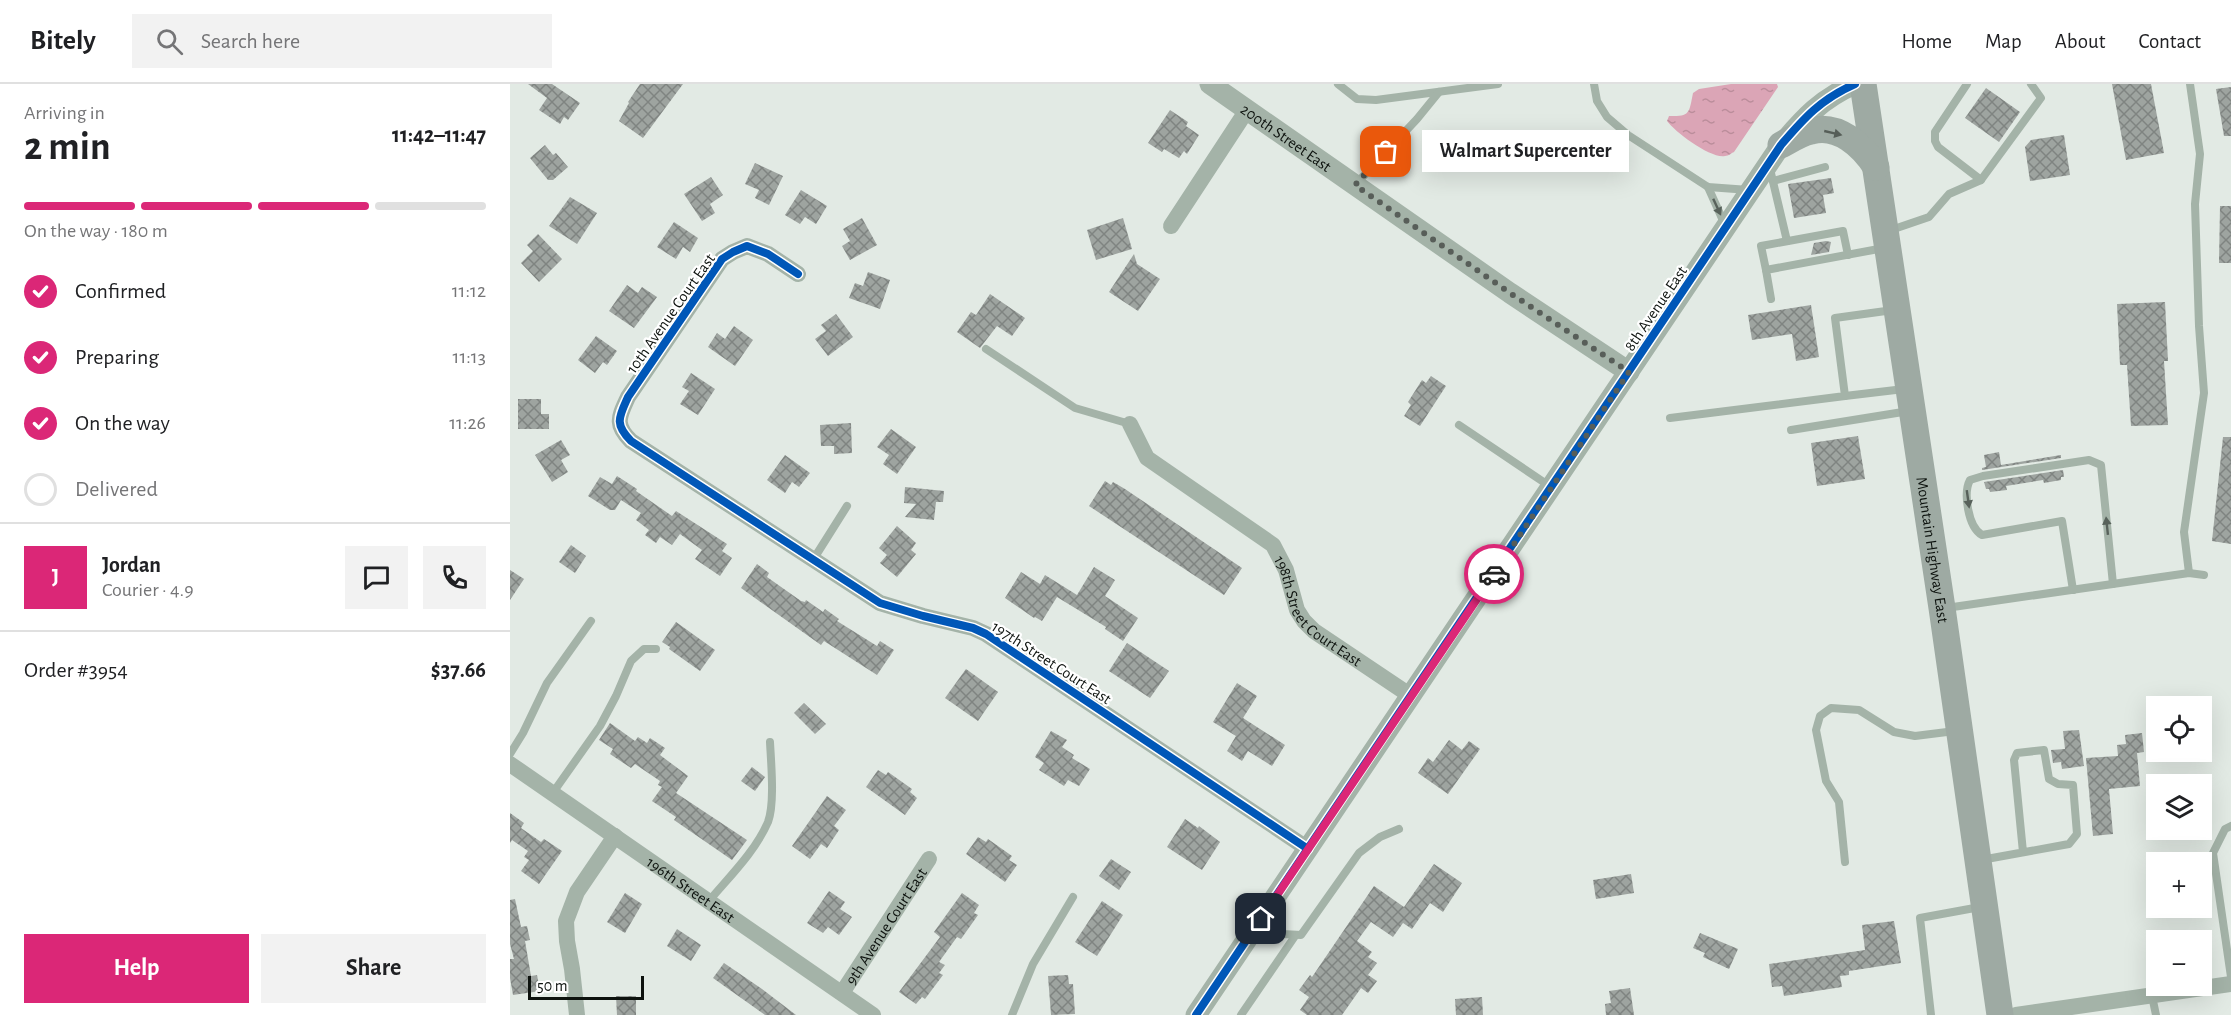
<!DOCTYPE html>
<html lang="en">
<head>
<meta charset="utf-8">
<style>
  :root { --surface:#fff; --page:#f2f2f2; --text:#202124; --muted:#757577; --line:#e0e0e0; --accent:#db2777 }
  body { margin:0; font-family:"Alegreya Sans",sans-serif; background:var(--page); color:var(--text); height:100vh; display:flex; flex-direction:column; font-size:22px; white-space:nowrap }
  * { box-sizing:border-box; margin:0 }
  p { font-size:20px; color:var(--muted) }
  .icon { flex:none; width:33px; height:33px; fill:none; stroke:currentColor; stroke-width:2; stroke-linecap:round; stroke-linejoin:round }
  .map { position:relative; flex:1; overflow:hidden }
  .sheet { display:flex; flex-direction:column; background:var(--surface); width:510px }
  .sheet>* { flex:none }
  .tools { position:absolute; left:1636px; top:612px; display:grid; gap:12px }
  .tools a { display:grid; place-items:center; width:66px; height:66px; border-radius:0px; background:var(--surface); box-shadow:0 6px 24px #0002; font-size:30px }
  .scale { position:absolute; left:18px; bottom:15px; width:116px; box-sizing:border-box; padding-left:6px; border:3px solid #0d120e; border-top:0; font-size:16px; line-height:21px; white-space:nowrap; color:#0d120e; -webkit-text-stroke:4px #fff; paint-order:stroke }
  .pin { position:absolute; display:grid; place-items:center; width:51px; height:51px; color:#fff; margin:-26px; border-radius:12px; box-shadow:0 3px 9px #0006 }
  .courier { position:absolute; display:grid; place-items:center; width:60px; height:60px; margin:-30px; border:4px solid #db2777; border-radius:50%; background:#fff; color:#222; box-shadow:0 2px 8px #0007 }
  .bubble { position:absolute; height:42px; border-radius:0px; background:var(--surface); box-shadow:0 6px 24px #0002; font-size:20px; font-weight:700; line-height:42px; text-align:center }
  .summary em { font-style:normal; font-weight:700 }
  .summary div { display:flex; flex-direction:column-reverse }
  .summary { display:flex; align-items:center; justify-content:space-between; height:102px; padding:0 24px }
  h1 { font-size:39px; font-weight:700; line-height:45px }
  .bar { display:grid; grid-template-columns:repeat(4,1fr); gap:9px 6px; align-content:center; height:72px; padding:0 24px }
  .bar i { height:8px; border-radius:4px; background:var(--line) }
  .bar .current { background:var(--accent) }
  .bar p { grid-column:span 4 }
  .line { display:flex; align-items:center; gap:15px; padding:0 24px; border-top:2px solid var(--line) }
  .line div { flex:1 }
  .round { display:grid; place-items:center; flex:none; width:63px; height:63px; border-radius:0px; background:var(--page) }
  ol { padding:0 24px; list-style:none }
  li { display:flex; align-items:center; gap:18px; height:66px }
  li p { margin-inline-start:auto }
  li .icon { padding:6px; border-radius:50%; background:var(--accent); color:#fff; stroke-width:4 }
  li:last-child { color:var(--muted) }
  li i { width:33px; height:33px; border:3px solid var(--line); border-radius:50% }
  .action { display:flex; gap:12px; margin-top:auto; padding:12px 24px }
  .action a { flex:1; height:69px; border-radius:0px; background:var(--accent); color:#fff; font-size:24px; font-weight:700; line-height:69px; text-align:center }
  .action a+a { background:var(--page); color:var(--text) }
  header { display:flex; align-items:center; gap:36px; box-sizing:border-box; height:84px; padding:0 30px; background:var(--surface); border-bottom:2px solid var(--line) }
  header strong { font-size:28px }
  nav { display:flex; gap:33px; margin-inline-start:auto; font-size:21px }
  .search { width:420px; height:54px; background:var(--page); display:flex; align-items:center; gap:15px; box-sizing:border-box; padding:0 21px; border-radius:0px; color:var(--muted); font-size:22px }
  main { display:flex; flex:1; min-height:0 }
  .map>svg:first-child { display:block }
  .water { fill:url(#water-ripples) }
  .building { fill:url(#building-cross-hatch) }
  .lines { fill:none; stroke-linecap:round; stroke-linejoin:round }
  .service { stroke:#a4b3a8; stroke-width:8 }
  .minor { stroke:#a4b3a8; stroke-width:16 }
  .tertiary { stroke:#a4b3a8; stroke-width:21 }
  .primary { stroke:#9eaaa3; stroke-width:27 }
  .cycleway-casing { stroke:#fff; stroke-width:11 }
  .cycleway { stroke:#0057b8; stroke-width:8 }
  .oneway { fill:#565e58 }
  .oneway2 { fill:#58625b }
  .done { stroke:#585e59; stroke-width:6; stroke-dasharray:0 10.8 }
  .route { stroke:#db2777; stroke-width:8 }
  .labels { text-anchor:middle; stroke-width:4.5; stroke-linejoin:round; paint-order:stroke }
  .street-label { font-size:16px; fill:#0d120e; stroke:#fff }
</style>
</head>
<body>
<header>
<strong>Bitely</strong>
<div class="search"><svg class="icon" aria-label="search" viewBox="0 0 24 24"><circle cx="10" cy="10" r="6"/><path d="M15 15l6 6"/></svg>Search here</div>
<nav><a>Home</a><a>Map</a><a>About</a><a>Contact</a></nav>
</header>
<main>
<section class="sheet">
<div class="summary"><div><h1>2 min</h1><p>Arriving in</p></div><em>11:42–11:47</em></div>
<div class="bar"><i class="current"></i><i class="current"></i><i class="current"></i><i></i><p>On the way · 180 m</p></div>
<ol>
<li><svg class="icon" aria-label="check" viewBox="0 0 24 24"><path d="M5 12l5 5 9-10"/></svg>Confirmed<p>11:12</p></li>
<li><svg class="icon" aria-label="check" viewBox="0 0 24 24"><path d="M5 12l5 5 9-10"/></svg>Preparing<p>11:13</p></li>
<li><svg class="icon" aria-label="check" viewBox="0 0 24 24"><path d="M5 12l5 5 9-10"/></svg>On the way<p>11:26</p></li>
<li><i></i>Delivered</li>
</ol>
<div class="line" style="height:108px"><b class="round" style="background:var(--accent);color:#fff">J</b><div><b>Jordan</b><p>Courier · 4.9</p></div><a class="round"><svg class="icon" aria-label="chat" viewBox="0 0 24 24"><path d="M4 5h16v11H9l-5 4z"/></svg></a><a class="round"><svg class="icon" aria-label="phone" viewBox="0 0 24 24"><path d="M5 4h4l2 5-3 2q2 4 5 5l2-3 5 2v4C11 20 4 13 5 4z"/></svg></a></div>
<div class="line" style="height:78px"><div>Order #3954</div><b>$37.66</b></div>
<div class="action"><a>Help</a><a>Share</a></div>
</section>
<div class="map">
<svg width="1721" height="931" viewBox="0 0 1721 931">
  <defs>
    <pattern id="water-ripples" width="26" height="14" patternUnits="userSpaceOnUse" patternTransform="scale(1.5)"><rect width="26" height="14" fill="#dba5b6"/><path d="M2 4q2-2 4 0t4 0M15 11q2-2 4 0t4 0" fill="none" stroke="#bb8d9b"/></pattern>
    <pattern id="building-cross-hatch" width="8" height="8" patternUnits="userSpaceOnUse" patternTransform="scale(1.5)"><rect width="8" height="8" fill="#9ea4a0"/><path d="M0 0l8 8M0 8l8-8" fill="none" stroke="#7f8481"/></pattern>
  </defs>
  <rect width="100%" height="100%" fill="#e2eae4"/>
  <path class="water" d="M1221 0H1267L1268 3 1224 68C1221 69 1219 72 1215 72 1201 75 1165 48 1157 37L1159 32C1181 33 1179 28 1183 9L1189 5Z"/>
  <g class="building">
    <polygon points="18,0 42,0 70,19 58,36 54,33 50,40 29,26 37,14"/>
    <polygon points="130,0 173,0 133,54 109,37 119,19 118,18"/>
    <polygon points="1602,0 1641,0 1654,69 1616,76"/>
    <polygon points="1721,3 1721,52 1714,52 1706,5"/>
    <polygon points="1476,4 1510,28 1489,58 1455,34"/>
    <polygon points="660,26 678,38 676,42 689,51 677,70 674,67 669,74 654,65 652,68 638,59"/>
    <polygon points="1554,51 1560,91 1520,97 1515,63 1521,56"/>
    <polygon points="35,61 43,71 46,69 58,83 43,96 38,96 20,74"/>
    <polygon points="245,79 273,92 259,121 245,114 249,106 235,100"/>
    <polygon points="201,93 213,111 200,120 205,129 192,137 174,110"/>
    <polygon points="1321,94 1324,109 1313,111 1316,129 1284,134 1278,100"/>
    <polygon points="291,106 317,122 306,140 295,133 290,140 275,131"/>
    <polygon points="60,113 87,129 67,160 39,142"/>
    <polygon points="1710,122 1721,122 1721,179 1709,179"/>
    <polygon points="352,134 367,161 340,176 332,162 340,157 333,145"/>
    <polygon points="613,134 622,165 586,176 577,146"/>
    <polygon points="164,138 188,154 180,168 173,163 166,175 147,163"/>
    <polygon points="28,150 52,175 29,198 11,179 23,167 17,161"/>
    <polygon points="1316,157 1321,158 1319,168 1301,171 1304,159"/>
    <polygon points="624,170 627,180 650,195 628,227 599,208"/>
    <polygon points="358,188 380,196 370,225 339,214 345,199 353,202"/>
    <polygon points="117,201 128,209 132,203 147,213 124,244 99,227"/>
    <polygon points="480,210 515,234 502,252 487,242 470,264 447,248 461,228 466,231"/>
    <polygon points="1655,218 1658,277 1654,277 1658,341 1621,342 1617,281 1610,281 1607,220"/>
    <polygon points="1301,221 1309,273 1286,277 1282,250 1242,256 1238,231"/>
    <polygon points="326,230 343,253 318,272 305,255 316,247 311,241"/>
    <polygon points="224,242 243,256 225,282 198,263 207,249 215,255"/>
    <polygon points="86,252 107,267 97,281 93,278 85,289 68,276"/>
    <polygon points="181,289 205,305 188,331 170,320 179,307 172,303"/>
    <polygon points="921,292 936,302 910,342 894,332 901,321 898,318 912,296 916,299"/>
    <polygon points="8,315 31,315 31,330 39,330 39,345 8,345"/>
    <polygon points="341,339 342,369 324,370 324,362 311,362 310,341"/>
    <polygon points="381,345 406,363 387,390 373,380 379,371 367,363"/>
    <polygon points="1348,352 1355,395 1307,402 1301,359"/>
    <polygon points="1713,353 1721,353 1721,460 1702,457"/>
    <polygon points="51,356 60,371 51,376 58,388 42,398 25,371"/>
    <polygon points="1489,368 1491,381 1551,371 1551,374 1472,386 1472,384 1476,383 1474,371"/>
    <polygon points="275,371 300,389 289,403 282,398 275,409 257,396"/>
    <polygon points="1553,386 1554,393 1551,393 1551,396 1534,399 1533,396 1496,402 1497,406 1480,408 1479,405 1476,405 1474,398"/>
    <polygon points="107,392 127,405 126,407 162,432 166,427 217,460 212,467 222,474 210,492 185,475 192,466 170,450 162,461 150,453 146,459 135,451 139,446 126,436 131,429 111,416 105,426 100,426 78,412 90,393 102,400"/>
    <polygon points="595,397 601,401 603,398 615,405 732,484 714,511 579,422"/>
    <polygon points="395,403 434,407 433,418 426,418 424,436 395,433 406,420 394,419"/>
    <polygon points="387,442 406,459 401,466 406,470 387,493 370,479 377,471 369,464"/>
    <polygon points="61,461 76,472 65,489 49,478"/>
    <polygon points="247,480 259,489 257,493 291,517 295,518 296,516 313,528 315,525 329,535 327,537 367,562 370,557 384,566 367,591 314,557 311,561 231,504"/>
    <polygon points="584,483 605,496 595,512 628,534 613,557 595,545 596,543 547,513 532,537 525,533 524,534 495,514 511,488 530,500 535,491 567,511"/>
    <polygon points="0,486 14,495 0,516"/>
    <polygon points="166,538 205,566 190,587 159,565 160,563 152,558"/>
    <polygon points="617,559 659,587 640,614 599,587"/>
    <polygon points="456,585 488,608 468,637 435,614"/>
    <polygon points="727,599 747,612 733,634 775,661 762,682 738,667 732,677 717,667 726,652 703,638"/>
    <polygon points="294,619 316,640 305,650 284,629"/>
    <polygon points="100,639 125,657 128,653 137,659 140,654 155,664 150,671 178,692 166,709 237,756 222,776 164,736 166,733 142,717 152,703 148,701 150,697 125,680 121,684 100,670 103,665 89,656"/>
    <polygon points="1569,646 1574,682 1552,685 1551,678 1543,679 1541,666 1555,665 1553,647"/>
    <polygon points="541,647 557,656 552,663 564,671 562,674 580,685 569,702 558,696 554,702 529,686 534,679 525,673"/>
    <polygon points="1632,649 1634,668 1627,669 1630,702 1599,705 1603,750 1583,752 1576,674 1608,672 1607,661 1616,660 1615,651"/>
    <polygon points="939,656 952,666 959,657 970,665 938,710 908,689 918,674 923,678"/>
    <polygon points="242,683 255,693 245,707 231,697"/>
    <polygon points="368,686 376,691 378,688 402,705 400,708 407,714 395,731 356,703"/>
    <polygon points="317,712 336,726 324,742 329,746 317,764 311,760 300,775 282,762"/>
    <polygon points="0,729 14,739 11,744 31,758 34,755 52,767 29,800 11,787 19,776 14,773 18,767 2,756 0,759"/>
    <polygon points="675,735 688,744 689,742 710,758 692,786 657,763"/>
    <polygon points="468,753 476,758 478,755 502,772 499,776 507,781 495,798 456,770"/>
    <polygon points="601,775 621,788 609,806 589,792"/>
    <polygon points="924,780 952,799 933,828 920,819 902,845 893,839 883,853 861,838 847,857 862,868 858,873 867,879 858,891 867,897 858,909 851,904 832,931 797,931 790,926 799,913 789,906 800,891 802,893 864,802 894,823"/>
    <polygon points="1121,790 1124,809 1086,815 1083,796"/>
    <polygon points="319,807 335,818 330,825 342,833 329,851 318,843 313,849 297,839"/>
    <polygon points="115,809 132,820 115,849 97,838"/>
    <polygon points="452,809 469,821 464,829 468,831 451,855 447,853 429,878 435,881 429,889 433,891 415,915 412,913 406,920 389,908 430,853 424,848"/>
    <polygon points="5,815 11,843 17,842 20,856 15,857 21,892 27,891 30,907 3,911 0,894 0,875 4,875 0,860 0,816"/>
    <polygon points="592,817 613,831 587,872 565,858"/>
    <polygon points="1384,837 1391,879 1339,887 1339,891 1330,892 1332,903 1274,912 1272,902 1262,903 1259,880 1355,866 1352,841"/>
    <polygon points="167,845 191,861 181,877 157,862"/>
    <polygon points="1190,849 1228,865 1219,885 1193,873 1195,869 1183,864"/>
    <polygon points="214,879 252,905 286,931 255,931 203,894"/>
    <polygon points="558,891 559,900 563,900 565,930 541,931 538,892"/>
    <polygon points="1120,904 1124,931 1096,931 1095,920 1101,919 1099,907"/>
    <polygon points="106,912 126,912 126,931 107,931"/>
    <polygon points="972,913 973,931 946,931 945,915"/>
  </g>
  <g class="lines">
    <g class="service">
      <polyline points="828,0 847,15 866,16 988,0"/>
      <polyline points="1084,0 1087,17 1097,33 1118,51 1198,103 1239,106"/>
      <polyline points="1457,0 1425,48 1425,57 1428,63 1471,96"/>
      <polyline points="1260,85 1277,157"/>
      <polyline points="1263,97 1315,83"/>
      <polyline points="845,101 907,35 929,8"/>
      <polyline points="1198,103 1215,141"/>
      <polyline points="1378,147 1419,133 1439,110 1471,96 1531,14 1521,0"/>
      <polyline points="1256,186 1251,162 1333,147 1338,171"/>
      <polyline points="1261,215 1256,186 1374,164"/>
      <polyline points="476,265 565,324 620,340"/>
      <polyline points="1335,312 1394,305"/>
      <polyline points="1160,334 1335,312 1325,234 1383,226"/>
      <polyline points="949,341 1041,403"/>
      <polyline points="1281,346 1399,327"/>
      <polyline points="303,476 337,422"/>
      <polyline points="1679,489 1674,448 1694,309 1689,242 1685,120 1690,70 1680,0"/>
      <path d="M1563 506 1552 437 1472 451C1458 443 1453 409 1460 396L1473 392 1579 376 1591 381 1603 500"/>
      <polyline points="1436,524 1679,489 1694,491"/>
      <polyline points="0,670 13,649 37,599 81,537"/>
      <polyline points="42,710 90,642 106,612 121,577 134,565 146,565"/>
      <polyline points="1721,742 1715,745 1703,769 1721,893"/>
      <polyline points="1471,776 1559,760 1567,750 1563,701 1548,700 1539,695 1534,666 1507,669 1504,676 1513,768"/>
      <polyline points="1335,778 1329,718 1316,697 1306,646 1310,632 1321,624 1349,626 1384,648 1405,652 1445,647"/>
      <path d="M199 817C219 793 245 768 258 738 265 719 261 679 260 658"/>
      <polyline points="752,836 772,850 791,851 849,769 870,753 889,745"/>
      <polyline points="1642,912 1646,931"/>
      <polyline points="502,931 523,880 563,813"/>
      <polyline points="731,931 785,852"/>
      <polyline points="1421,931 1410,834 1470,823"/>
    </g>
    <g class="minor">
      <polyline points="661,142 737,26"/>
      <path d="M288 190 258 170 237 162 223 168 212 175 118 313C109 333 104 340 121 357L370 519 413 532 463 544 476 550 798 765"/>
      <path id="s1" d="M620 340 637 374 763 461 776 486 787 526 794 537 804 547 901 612"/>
      <path id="s2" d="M0 680 363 931"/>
      <path id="s3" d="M332 909 419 775"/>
      <polyline points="67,931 62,885 57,857 56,837 67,808 105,752"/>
      <polyline points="1506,931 1721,900"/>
    </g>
    <g class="tertiary">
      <path id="s4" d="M700 0 1000 209 1119 288"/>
      <path d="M686 931 1271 61C1294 34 1311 15 1345 0"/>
    </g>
    <g class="primary">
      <path id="s5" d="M1353 0 1432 524 1490 931"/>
      <path d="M1271 61C1280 56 1291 49 1301 47 1328 39 1353 62 1366 83"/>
    </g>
    <g class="cycleway-casing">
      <g id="cycleway">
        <path d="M288 190 258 170 237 162 223 168 212 175 118 313C109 333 104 340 121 357L370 519 413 532 463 544 476 550 798 765"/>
        <path d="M686 931 1271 61C1294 34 1311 15 1345 0"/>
      </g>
    </g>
    <use href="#cycleway" class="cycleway"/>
  </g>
  <defs><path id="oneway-solid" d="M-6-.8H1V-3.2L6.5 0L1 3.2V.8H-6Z" transform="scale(1.5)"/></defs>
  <use class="oneway" href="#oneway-solid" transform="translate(1323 49) rotate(13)"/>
  <g class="oneway2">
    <use href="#oneway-solid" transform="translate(1207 123) rotate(65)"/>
    <use href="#oneway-solid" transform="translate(1458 415) rotate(82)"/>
    <use href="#oneway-solid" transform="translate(1597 442) rotate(-96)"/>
  </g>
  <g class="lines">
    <polyline class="done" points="876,68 845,101 1000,209 1119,288 984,490"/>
    <polyline class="route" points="751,835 984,490"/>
  </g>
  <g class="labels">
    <g class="street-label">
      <text dy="6" stroke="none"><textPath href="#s4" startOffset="93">200th Street East</textPath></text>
      <text transform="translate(1145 224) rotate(-56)" y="6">8th Avenue East</text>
      <text transform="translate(160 229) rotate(-55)" y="6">10th Avenue Court East</text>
      <text dy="6" stroke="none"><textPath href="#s5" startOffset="471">Mountain Highway East</textPath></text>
      <text dy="6" stroke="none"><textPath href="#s1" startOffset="274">198th Street Court East</textPath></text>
      <text transform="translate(542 578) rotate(33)" y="6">197th Street Court East</text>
      <text dy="6" stroke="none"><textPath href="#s2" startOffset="220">196th Street East</textPath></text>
      <text dy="6" stroke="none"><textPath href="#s3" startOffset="80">9th Avenue Court East</textPath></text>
    </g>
  </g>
</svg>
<div class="tools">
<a><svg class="icon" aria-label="locate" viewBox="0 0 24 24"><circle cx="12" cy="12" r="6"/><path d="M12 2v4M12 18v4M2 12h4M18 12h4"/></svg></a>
<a><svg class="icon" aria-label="layers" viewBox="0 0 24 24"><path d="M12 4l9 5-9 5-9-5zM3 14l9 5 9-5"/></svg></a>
<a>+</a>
<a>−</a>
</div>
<div class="scale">50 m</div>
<div class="pin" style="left:876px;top:68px;background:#ea580c"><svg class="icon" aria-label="bag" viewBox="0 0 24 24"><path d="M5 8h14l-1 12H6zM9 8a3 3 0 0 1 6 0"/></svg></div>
<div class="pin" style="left:751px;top:835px;background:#1f2937"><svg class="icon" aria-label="home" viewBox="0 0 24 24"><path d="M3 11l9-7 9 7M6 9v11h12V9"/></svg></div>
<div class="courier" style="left:984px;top:490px"><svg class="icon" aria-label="car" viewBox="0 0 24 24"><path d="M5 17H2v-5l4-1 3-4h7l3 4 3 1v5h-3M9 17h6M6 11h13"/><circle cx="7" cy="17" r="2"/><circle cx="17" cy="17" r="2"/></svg></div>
<div class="bubble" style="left:912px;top:46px;width:207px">Walmart Supercenter</div>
</div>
</main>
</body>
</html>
